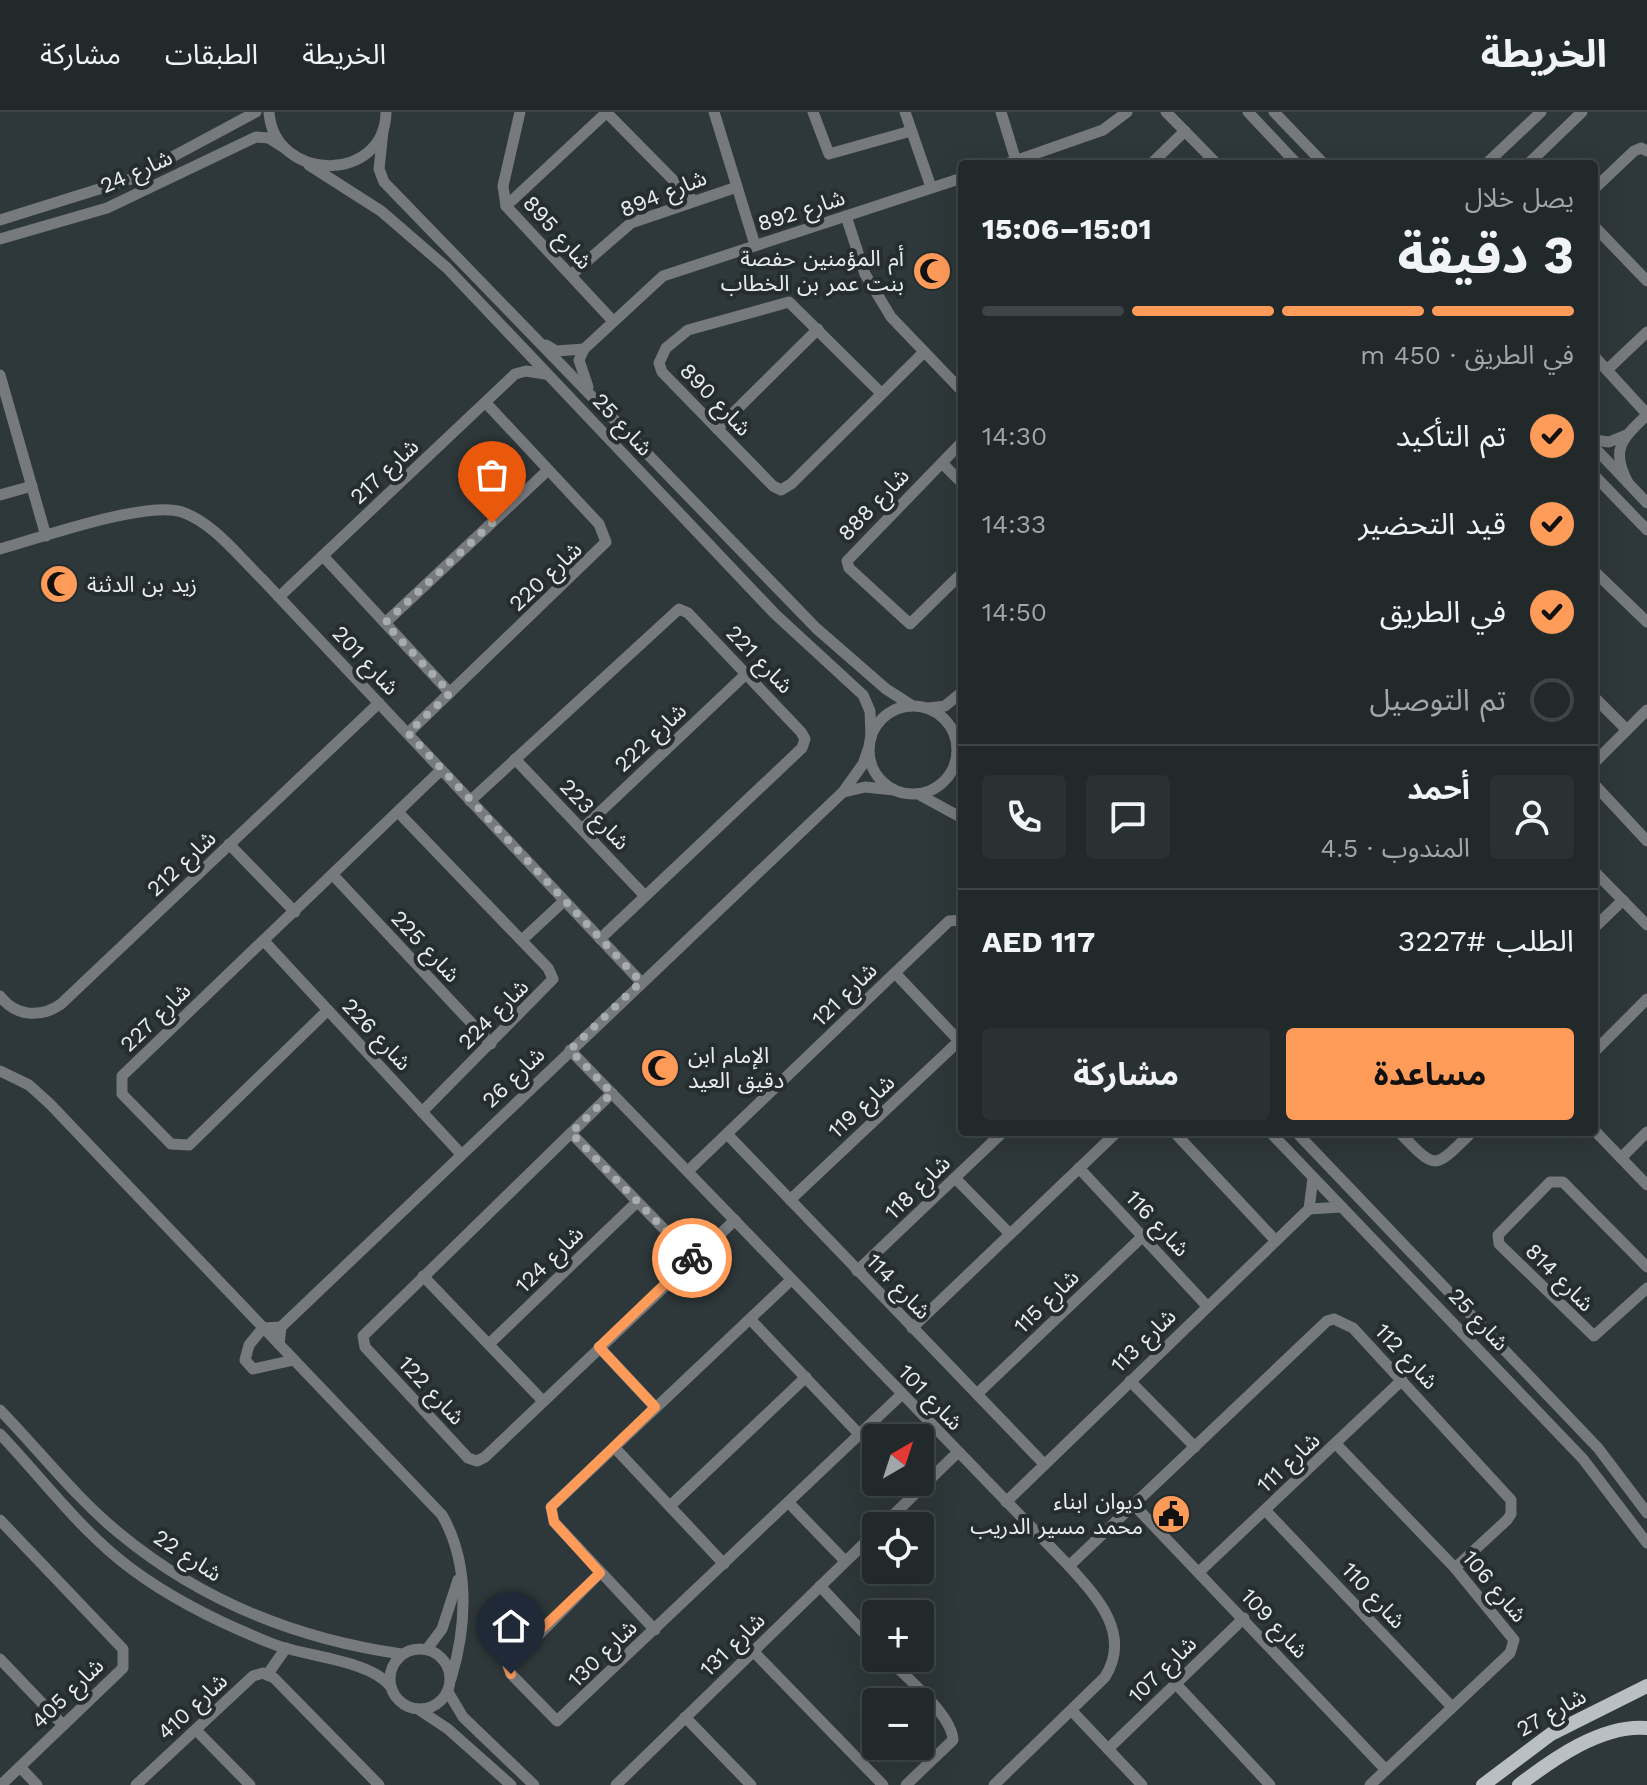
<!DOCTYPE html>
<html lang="ar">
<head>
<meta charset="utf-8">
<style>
  :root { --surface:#22292b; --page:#2a3133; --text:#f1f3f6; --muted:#a2a6a9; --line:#3f4547; --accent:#fe9b59 }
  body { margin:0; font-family:"Work Sans","Noto Sans Arabic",sans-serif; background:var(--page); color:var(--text); direction:rtl; height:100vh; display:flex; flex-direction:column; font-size:30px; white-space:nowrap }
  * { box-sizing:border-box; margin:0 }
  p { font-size:26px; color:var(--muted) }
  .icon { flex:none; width:44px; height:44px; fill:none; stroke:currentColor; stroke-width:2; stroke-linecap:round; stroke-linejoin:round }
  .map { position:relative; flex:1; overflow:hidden; direction:ltr }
  .sheet { position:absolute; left:958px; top:48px; width:640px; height:976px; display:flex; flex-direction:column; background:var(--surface); border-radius:8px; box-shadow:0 8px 32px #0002,0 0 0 2px var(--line); direction:rtl }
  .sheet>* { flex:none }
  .needle { width:52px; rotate:39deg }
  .controls { position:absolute; left:862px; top:1312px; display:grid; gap:16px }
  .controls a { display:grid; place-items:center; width:72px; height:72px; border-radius:8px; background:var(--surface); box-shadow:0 8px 32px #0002,0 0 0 2px var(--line); font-size:40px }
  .pin { position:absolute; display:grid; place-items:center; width:68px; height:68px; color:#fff; margin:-82px -34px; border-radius:50% 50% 50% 0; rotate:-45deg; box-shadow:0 0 8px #0007 }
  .pin .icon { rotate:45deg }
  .courier { position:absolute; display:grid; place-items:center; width:80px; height:80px; margin:-40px; border:6px solid #fe9b59; border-radius:50%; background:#fff; color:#222; box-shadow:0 2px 10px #0007 }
  .summary em { font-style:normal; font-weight:700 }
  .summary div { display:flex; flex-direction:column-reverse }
  .summary { display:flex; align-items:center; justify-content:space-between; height:136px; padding:0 24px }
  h1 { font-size:52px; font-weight:700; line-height:60px }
  .bar { display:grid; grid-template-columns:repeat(4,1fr); gap:12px 8px; align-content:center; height:96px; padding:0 24px }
  .bar i { height:10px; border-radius:6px; background:var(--line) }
  .bar .current { background:var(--accent) }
  .bar p { grid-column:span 4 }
  .line { display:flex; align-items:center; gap:20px; padding:0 24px; border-top:2px solid var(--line) }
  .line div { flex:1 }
  .round { display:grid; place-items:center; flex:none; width:84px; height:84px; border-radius:8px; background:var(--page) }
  ol { padding:0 24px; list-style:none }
  li { display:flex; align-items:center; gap:24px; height:88px }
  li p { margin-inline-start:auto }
  li .icon { padding:8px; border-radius:50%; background:var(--accent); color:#111; stroke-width:4 }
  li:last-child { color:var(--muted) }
  li i { width:44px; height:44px; border:4px solid var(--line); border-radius:50% }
  .button { display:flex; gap:16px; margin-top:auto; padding:16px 24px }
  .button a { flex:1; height:92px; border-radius:8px; background:var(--accent); color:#111; font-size:32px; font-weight:700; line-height:92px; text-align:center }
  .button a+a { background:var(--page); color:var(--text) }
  header { display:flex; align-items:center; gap:48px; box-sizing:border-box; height:112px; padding:0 40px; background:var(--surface); border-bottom:2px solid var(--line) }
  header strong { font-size:38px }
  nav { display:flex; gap:44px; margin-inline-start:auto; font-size:28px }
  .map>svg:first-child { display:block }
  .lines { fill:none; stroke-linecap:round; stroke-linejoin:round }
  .minor { stroke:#777a7d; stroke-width:11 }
  .major { stroke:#b9bfc4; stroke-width:14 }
  .done { stroke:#a7adaf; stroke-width:8; stroke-dasharray:0 14.4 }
  .route { stroke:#fe9b59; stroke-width:10 }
  .labels { text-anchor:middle; stroke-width:8; stroke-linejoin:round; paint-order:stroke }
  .street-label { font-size:22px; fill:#e8edee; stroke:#252d2f }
  .poi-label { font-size:22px; fill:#e8edee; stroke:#252d2f; text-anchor:end }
</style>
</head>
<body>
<header>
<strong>الخريطة</strong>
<nav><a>الخريطة</a><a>الطبقات</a><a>مشاركة</a></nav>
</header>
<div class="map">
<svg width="1647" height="1673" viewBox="0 0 1647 1673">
  <rect width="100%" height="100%" fill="#2e3739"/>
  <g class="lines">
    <g class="minor">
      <path d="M269 0C274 71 385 72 386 0"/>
      <polyline points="520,0 503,74 506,94 612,208"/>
      <polyline points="714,0 755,133"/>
      <polyline points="813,0 829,42 911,19"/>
      <polyline points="905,0 931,75"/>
      <polyline points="1001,0 1016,49"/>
      <polyline points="1166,0 1217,52"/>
      <polyline points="1248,0 1297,52"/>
      <polyline points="1274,0 1324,52"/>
      <polyline points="608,2 693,88"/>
      <polyline points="383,19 379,57 384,70 816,516 886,577 911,593"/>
      <polyline points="1006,52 1103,18 1127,0"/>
      <polyline points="1151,52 1185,19"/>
      <polyline points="1486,52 1541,0"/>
      <polyline points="1528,52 1582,0"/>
      <polyline points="309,53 381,99 447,156 775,502 863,583 870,599 871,626"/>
      <polyline points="1594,77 1634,39 1641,36 1647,39"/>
      <polyline points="506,94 607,0"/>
      <polyline points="846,104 865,162 891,205 962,279"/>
      <polyline points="0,108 131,67 256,0"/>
      <polyline points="1594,114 1647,169"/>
      <polyline points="0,127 107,96 256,25 269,26 283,35"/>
      <polyline points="571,163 631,111 737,75"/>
      <polyline points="546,233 556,239 584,237"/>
      <polyline points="1594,244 1647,302"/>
      <polyline points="1607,258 1647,220"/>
      <polyline points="0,263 46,424"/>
      <polyline points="588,275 579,248 584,237 663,164 962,66"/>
      <polyline points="881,281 789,190 688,218 666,236 659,251 662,260 773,374 781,378 791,372 924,240"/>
      <polyline points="717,317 818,217"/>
      <polyline points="1594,328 1609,330 1626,323"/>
      <polyline points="962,330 847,449 849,456 910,512 962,461"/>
      <polyline points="1594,335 1647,391"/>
      <polyline points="942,351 962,371"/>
      <polyline points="1594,363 1647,418"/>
      <path d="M1628 371C1610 337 1622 327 1647 303"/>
      <polyline points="0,383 32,374"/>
      <path d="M0 437C39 426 147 388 182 400 214 411 240 446 263 468L641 870"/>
      <polyline points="323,444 450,581"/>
      <polyline points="1594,459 1647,510"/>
      <polyline points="279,485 515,262 526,259 545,262"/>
      <polyline points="385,511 548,358"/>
      <polyline points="1594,585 1627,618"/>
      <circle cx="913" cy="638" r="44"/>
      <polyline points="929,596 945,594 962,580"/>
      <polyline points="408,621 606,430 599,412 486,291"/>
      <polyline points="515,647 645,784"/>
      <polyline points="1594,651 1647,598"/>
      <polyline points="1594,672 1647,729"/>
      <polyline points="844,680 865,675 894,678"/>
      <polyline points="918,682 962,706"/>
      <polyline points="470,689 679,497 688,501 801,620 805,627 802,636 600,827"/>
      <polyline points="398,700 548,856 553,867 422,1000"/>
      <polyline points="582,717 746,562"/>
      <polyline points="229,732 295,800"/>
      <polyline points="1594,759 1647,813"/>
      <polyline points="333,763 491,932"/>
      <polyline points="1594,816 1623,788"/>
      <polyline points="522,828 564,789"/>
      <polyline points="264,829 461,1042"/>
      <polyline points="895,861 962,932"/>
      <path d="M0 884C16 905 41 906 61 892L379 591"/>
      <polyline points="328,898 189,1033 171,1032 122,982 122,964 441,658"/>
      <path d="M570 938 1069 1454C1097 1485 1132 1522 1105 1565L994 1673"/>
      <polyline points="1594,940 1647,887"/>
      <path d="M0 959 29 973 50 992 442 1403C470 1452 467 1514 451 1567"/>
      <polyline points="612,981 363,1224 365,1235 468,1346 477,1349 485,1345 735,1108"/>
      <polyline points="1594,1018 1647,1073"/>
      <polyline points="1174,1020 1276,1129"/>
      <polyline points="1270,1020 1583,1347 1647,1431"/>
      <polyline points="1296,1020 1598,1336 1647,1401"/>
      <path d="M1399 1020C1437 1059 1433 1058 1472 1020"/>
      <polyline points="571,1021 693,1147"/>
      <polyline points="727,1022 1044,1352"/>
      <polyline points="1621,1046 1647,1020"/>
      <polyline points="1079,1056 1207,1194"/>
      <polyline points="688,1059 949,809 962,808"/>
      <polyline points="955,1066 1010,1122"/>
      <polyline points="790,1088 959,929"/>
      <polyline points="1309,1097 1342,1095"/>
      <polyline points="1647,1155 1563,1070 1550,1070 1498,1123 1499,1132 1594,1224 1647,1176"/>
      <polyline points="857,1159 1003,1020"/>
      <polyline points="423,1164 543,1289"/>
      <polyline points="750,1207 859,1322"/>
      <polyline points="281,1215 263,1216 249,1233 245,1248 253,1257 294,1248"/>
      <polyline points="912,1216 1117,1020"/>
      <polyline points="279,1232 281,1215 843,680 863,652 869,635"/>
      <polyline points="489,1232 637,1090"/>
      <polyline points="599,1235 655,1295"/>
      <polyline points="1130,1269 1195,1335"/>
      <polyline points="977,1282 1143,1124"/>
      <path d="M0 1298C39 1338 75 1385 119 1421 200 1488 297 1527 401 1542"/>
      <path d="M0 1322C43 1367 82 1421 133 1458 175 1489 225 1513 273 1532 306 1545 371 1548 391 1575"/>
      <polyline points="1336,1332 1455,1456 1514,1528 1510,1541 1370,1673"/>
      <polyline points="614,1335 724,1452"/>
      <polyline points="1006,1390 1309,1097 1313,1066"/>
      <polyline points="789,1391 845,1449"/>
      <polyline points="1134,1393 1386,1658"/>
      <polyline points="670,1394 806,1265"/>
      <polyline points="1266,1399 1452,1595"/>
      <polyline points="0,1408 123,1537 123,1556 1,1673"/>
      <polyline points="882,1414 957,1341"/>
      <polyline points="1069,1454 1327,1209 1334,1207 1353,1216 1511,1388 1511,1402 1507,1408 1455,1456"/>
      <polyline points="1199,1460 1402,1268"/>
      <polyline points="600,1461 508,1554 511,1562 557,1609 901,1283"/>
      <polyline points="820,1474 876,1534"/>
      <polyline points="655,1518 554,1410 551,1395 791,1168"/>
      <circle cx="420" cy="1567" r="30"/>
      <polyline points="427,1537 442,1517 458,1468"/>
      <polyline points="753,1539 883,1673"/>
      <path d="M888 1546C905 1565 952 1602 953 1628L906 1673"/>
      <polyline points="0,1547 63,1613"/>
      <polyline points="267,1563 286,1536"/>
      <polyline points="1176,1572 1270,1673"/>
      <polyline points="448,1580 463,1605 534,1673"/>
      <polyline points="418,1597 448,1617 511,1673"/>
      <polyline points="1072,1599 1142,1673"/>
      <polyline points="685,1605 751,1673"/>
      <polyline points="196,1618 250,1673"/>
      <polyline points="1108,1637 1244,1506"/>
      <polyline points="20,1655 37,1673"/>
      <polyline points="136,1673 253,1564 263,1561 274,1566 379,1673"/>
      <polyline points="616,1673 876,1420"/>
    </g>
    <g class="major">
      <polyline points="1483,1673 1551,1622 1647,1574"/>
      <path d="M1519 1673C1553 1647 1602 1612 1647 1616"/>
    </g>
  </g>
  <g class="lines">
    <polyline class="done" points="492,411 385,511 450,581 408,621 641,870 570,938 612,981 571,1021 692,1146"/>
    <polyline class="route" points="511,1562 508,1554 511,1546 600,1461 554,1410 551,1395 655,1295 599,1235 692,1146"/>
  </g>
  <defs>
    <g id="mosque-disc" transform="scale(2)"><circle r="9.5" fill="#fe9b59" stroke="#252d2f"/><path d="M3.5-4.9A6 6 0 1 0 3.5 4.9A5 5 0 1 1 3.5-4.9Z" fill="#111"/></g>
    <g id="civic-disc" transform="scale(2)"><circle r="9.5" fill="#fe9b59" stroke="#252d2f"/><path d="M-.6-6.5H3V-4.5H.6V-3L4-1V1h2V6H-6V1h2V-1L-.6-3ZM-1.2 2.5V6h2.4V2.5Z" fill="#111"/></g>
  </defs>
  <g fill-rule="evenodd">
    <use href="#mosque-disc" x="932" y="159"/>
    <use href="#mosque-disc" x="59" y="472"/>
    <use href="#mosque-disc" x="660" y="956"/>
    <use href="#civic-disc" x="1171" y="1402"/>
  </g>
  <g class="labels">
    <g class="street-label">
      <text transform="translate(136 59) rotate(-24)" y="8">شارع 24</text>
      <text transform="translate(663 81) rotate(-22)" y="8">شارع 894</text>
      <text transform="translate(801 98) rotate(-18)" y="8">شارع 892</text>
      <text transform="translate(558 120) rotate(48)" y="8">شارع 895</text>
      <text transform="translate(716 287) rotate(46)" y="8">شارع 890</text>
      <text transform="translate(623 312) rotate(47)" y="8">شارع 25</text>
      <text transform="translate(384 359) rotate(-43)" y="8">شارع 217</text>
      <text transform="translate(873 392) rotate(-46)" y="8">شارع 888</text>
      <text transform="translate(545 464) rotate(-43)" y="8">شارع 220</text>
      <text transform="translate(760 547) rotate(46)" y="8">شارع 221</text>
      <text transform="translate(366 548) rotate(47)" y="8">شارع 201</text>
      <text transform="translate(650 625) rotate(-43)" y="8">شارع 222</text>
      <text transform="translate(595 702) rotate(46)" y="8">شارع 223</text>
      <text transform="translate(181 751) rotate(-43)" y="8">شارع 212</text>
      <text transform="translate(426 834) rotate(47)" y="8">شارع 225</text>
      <text transform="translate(844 882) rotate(-44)" y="8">شارع 121</text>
      <text transform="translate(493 902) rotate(-45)" y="8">شارع 224</text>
      <text transform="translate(155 905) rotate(-44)" y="8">شارع 227</text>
      <text transform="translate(377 922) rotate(47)" y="8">شارع 226</text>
      <text transform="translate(513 965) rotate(-44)" y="8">شارع 26</text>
      <text transform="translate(861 994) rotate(-43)" y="8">شارع 119</text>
      <text transform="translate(917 1075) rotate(-44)" y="8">شارع 118</text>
      <text transform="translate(1158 1111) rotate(47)" y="8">شارع 116</text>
      <text transform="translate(549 1147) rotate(-44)" y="8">شارع 124</text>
      <text transform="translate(1560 1165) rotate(45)" y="8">شارع 814</text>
      <text transform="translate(899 1174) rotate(46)" y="8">شارع 114</text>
      <text transform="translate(1046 1189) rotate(-44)" y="8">شارع 115</text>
      <text transform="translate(1479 1207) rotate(47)" y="8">شارع 25</text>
      <text transform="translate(1143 1228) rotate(-44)" y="8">شارع 113</text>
      <text transform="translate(1407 1244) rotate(47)" y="8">شارع 112</text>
      <text transform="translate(432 1278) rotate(47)" y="8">شارع 122</text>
      <text transform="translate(931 1285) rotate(46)" y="8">شارع 101</text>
      <text transform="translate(1288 1350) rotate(-43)" y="8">شارع 111</text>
      <text transform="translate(188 1443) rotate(33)" y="8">شارع 22</text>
      <text transform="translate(1495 1474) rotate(50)" y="8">شارع 106</text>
      <text transform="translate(1374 1483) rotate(47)" y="8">شارع 110</text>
      <text transform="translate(1275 1511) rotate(47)" y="8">شارع 109</text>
      <text transform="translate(732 1532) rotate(-44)" y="8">شارع 131</text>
      <text transform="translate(602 1541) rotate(-44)" y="8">شارع 130</text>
      <text transform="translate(1162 1557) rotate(-44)" y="8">شارع 107</text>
      <text transform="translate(67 1581) rotate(-44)" y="8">شارع 405</text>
      <text transform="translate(192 1594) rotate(-43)" y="8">شارع 410</text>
      <text transform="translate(1551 1600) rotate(-29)" y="8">شارع 27</text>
    </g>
    <g class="poi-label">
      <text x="904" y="154">أم المؤمنين حفصة<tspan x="904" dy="25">بنت عمر بن الخطاب</tspan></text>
      <text x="87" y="480" text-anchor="start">زيد بن الدثنة</text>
      <text x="688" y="951" text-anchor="start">الإمام ابن<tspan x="688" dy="25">دقيق العيد</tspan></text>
      <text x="1143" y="1397">ديوان ابناء<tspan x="1143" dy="25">محمد مسير الدريب</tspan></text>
    </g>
  </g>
</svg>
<div class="controls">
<a><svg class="needle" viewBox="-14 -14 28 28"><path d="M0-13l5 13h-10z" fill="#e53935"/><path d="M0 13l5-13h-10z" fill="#a2a6a9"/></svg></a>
<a><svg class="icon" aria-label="locate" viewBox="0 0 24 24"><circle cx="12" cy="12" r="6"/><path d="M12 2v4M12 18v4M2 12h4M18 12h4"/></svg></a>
<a>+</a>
<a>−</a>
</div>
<div class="pin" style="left:492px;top:411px;background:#ea580c"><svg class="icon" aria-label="bag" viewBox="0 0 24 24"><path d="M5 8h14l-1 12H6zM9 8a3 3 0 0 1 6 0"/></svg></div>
<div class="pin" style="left:511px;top:1562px;background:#1f2937"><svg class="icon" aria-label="home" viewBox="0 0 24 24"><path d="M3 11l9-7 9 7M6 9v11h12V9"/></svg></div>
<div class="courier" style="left:692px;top:1146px"><svg class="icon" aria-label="bike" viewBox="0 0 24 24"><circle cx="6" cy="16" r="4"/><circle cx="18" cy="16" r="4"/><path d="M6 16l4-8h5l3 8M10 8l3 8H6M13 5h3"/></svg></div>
<section class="sheet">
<div class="summary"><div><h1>3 دقيقة</h1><p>يصل خلال</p></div><em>15:01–15:06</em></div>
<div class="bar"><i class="current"></i><i class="current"></i><i class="current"></i><i></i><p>في الطريق · 450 m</p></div>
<ol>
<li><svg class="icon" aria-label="check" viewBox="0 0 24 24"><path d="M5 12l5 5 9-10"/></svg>تم التأكيد<p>14:30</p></li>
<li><svg class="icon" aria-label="check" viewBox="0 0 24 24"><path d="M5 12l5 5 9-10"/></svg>قيد التحضير<p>14:33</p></li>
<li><svg class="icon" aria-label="check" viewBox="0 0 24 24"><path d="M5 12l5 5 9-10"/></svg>في الطريق<p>14:50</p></li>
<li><i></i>تم التوصيل</li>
</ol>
<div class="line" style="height:144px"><a class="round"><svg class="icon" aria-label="person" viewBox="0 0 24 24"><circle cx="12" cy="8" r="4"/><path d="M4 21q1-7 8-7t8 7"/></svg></a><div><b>أحمد</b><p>المندوب · 4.5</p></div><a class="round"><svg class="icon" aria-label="chat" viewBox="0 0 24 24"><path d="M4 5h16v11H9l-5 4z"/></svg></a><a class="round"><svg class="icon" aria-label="phone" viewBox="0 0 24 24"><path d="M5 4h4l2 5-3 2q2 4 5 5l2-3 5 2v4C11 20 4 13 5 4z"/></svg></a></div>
<div class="line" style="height:104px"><div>الطلب #3227</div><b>AED 117</b></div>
<div class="button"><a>مساعدة</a><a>مشاركة</a></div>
</section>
</div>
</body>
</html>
